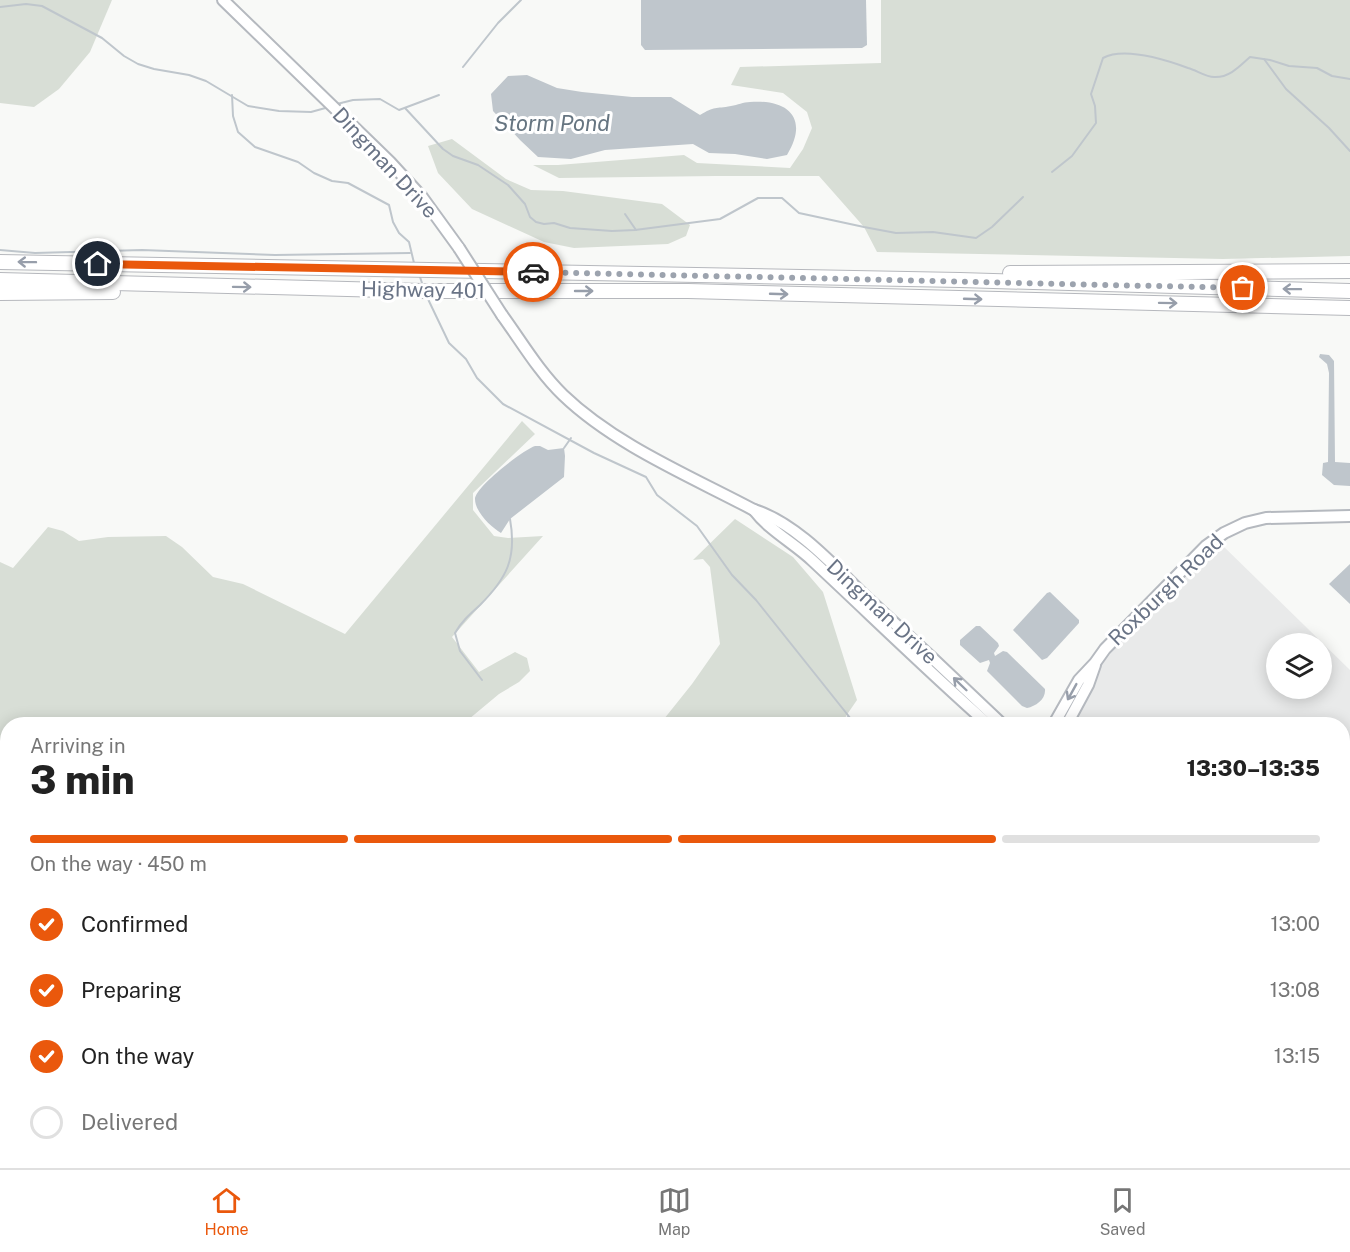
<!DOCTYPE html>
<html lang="en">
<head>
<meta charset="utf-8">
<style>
  :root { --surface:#fff; --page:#f6f6f6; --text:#222; --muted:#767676; --line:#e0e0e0; --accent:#ea580c }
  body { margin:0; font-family:"Public Sans",sans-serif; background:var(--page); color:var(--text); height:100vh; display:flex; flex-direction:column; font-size:22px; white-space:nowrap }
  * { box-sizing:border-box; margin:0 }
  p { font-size:20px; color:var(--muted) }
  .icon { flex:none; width:33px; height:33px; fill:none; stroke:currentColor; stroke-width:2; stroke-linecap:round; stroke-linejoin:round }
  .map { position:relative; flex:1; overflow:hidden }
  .details { position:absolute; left:0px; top:717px; width:1350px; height:452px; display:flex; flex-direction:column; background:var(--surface); border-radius:24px 24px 0 0; box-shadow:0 3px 15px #0003 }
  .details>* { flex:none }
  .fabs { position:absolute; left:1266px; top:633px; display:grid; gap:12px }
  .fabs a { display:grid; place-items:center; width:66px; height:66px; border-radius:50%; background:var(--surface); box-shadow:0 3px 15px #0003; font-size:30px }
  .pin { position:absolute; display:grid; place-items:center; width:51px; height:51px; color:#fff; margin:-26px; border:3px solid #fff; border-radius:50%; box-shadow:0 2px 6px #0007 }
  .courier { position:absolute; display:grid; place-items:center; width:60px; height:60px; margin:-30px; border:4px solid #ea580c; border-radius:50%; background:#fff; color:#222; box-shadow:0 2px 8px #0007 }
  .summary em { font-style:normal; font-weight:800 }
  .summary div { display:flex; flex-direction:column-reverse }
  .summary { display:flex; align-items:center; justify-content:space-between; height:102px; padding:0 30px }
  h1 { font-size:39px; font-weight:800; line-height:45px }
  .bar { display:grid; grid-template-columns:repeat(4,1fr); gap:9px 6px; align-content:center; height:72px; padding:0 30px }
  .bar i { height:8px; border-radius:4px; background:var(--line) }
  .bar .on { background:var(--accent) }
  .bar p { grid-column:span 4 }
  ol { padding:0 30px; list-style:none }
  li { display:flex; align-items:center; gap:18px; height:66px }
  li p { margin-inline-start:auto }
  li .icon { padding:6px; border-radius:50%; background:var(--accent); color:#fff; stroke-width:4 }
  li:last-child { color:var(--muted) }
  li i { width:33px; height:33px; border:3px solid var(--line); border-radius:50% }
  .dock { display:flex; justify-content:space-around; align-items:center; height:84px; border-top:2px solid var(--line); background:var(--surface); font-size:16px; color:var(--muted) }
  .dock a { display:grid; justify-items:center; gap:3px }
  .dock .on { color:var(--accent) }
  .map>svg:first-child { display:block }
  .built { fill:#e9eaea; fill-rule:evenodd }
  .green { fill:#d8ded6 }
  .water { fill:#bfc6cc }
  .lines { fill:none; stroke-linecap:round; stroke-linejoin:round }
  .stream { stroke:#bfc6cc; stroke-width:2 }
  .secondary-casing { stroke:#b5b9bf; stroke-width:14 }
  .highway-casing { stroke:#b6b8bd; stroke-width:16 }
  .street { stroke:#c3c5ca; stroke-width:8 }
  .secondary { stroke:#fff; stroke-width:10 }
  .highway { stroke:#fff; stroke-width:14 }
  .secondary-bridge-casing { stroke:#b5b9bf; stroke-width:14; stroke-linecap:butt }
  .secondary-bridge { stroke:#fff; stroke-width:10 }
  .oneway { stroke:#979eaa }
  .done { stroke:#9ca3ae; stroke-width:6; stroke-dasharray:0 10.8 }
  .route { stroke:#ea580c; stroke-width:8 }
  .labels { text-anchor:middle; stroke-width:6; stroke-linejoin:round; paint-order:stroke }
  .street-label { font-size:21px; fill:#6a7486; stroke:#fff }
  .water-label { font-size:22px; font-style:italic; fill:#667581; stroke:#fff }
</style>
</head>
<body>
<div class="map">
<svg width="1350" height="1168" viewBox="0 0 1350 1168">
  <rect width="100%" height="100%" fill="#f8f9f7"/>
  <path class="built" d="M1220 543 1350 670V956L1342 949V724H1072L1101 665 1119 644 1195 563ZM1276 644H1322V688H1276Z"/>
  <g class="green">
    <polygon points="0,0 112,0 90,52 59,89 34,107 0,103"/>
    <polygon points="881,0 1350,0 1350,256 1223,259 877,252 864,227 819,176 716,176 559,178 533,165 558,165 684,155 697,163 790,168 803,149 812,128 807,112 783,93 731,85 740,67 881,63"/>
    <polygon points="452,139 506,179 531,190 563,191 662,204 690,225 686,236 668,244 574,248 544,242 472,209 438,173 428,146"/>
    <polygon points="522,421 535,434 473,493 473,510 494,536 508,538 543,536 452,637 479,672 515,652 527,658 530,671 519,682 499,694 463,724 8,724 7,823 0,816 0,562 13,568 48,527 63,531 79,541 108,537 166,536 182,547 213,577 243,584 345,634"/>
    <polygon points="735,519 793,557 823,592 857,700 846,716 844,724 660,724 692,684 720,644 710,567 703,559 693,560"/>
    <polygon points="366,1161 447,1161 443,1168 356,1168"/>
    <polygon points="620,1161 680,1161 675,1168 628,1168"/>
  </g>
  <g class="water">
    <polygon points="641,0 866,0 867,45 862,48 645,50 641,45"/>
    <path d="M527 75 557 88 582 92 632 97H671L700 115C715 106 715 109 731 106 738 105 743 102 750 102 789 99 809 119 787 155L767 159 735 154 709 153 693 144 605 150 571 159 538 157 520 140 493 111 491 94 508 76Z"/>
    <polygon points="1320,354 1329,355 1334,361 1335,462 1350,463 1350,486 1334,485 1322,475 1323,463 1328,462 1329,373 1327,364 1319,357"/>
    <path d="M535 446H540L548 450 564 448 565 456 564 477 510 519 501 533C491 527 475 512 475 499 475 487 523 450 535 446Z"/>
    <polygon points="1350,564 1350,604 1329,584"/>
    <polygon points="1050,592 1079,620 1079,623 1047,658 1042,660 1013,630 1047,593"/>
    <path d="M976 626H980L998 643 999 646 994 653 995 656 1003 651 1007 652 1045 689C1046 699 1036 706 1027 708L1022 706 987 671 990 663 989 660 980 663 960 645V640Z"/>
  </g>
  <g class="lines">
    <g class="stream">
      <polyline points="0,7 26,4 42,6 102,38 124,56 138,64 154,69 189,75 206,81 248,106 279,111 311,112 329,107"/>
      <polyline points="1264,59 1286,89 1329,128 1350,151"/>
      <polyline points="463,67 498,23 521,0"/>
      <polyline points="232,95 233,116 238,132 255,147 298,162 314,173 332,181 348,183 389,205 393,222 399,233 409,242 414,263"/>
      <polyline points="337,104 353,100 380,99 399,110 439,95"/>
      <polyline points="405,108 443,149 453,156 478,165 508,185 525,204 530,217 536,222 544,224 554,223 570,228 612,231 635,230 720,219 758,198 782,198 799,213 864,227 896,233 933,232 976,238 992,227 1023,197"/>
      <path d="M1052 172 1072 156 1096 123 1095 106 1091 94 1103 58C1124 47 1166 60 1188 68 1196 70 1206 77 1214 77 1229 78 1240 66 1250 57L1270 60 1289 66 1317 68 1332 76 1350 79"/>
      <polyline points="625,214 636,230"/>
      <polyline points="0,250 35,253 142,250 275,255 410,253"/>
      <polyline points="419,274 423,286"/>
      <polyline points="427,297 449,343 466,359 477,378 503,404 594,453 646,477 657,495 697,526 732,575 756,600 855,724"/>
      <polyline points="564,448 571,438"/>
      <path d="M482 680 460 651 455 633C461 622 470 614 480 605 507 578 517 558 510 519"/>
      <polyline points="843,724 848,717"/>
      <polyline points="1120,1161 1124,1168"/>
      <polyline points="373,1168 383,1161"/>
      <polyline points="680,1168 686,1161"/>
    </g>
    <g class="secondary-casing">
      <g id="secondary">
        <polyline points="223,0 390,162 422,197 459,248"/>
        <path d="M502 315C521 341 539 372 563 395 615 445 690 476 754 510 796 523 834 566 865 596 911 638 957 681 1002 724"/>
        <path d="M754 510C770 531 794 543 813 561 871 615 928 671 988 724"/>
        <polyline points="1054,724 1079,680 1095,663 1105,649 1206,546 1224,533 1245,523 1266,518 1350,516"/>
        <polyline points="1067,724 1088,685 1095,665"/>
        <polyline points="1342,1048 1350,1055"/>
        <polyline points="1342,1062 1350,1070"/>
      </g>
    </g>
    <g class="highway-casing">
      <g id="highway">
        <polyline points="0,262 960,280 1350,291"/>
        <polyline points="1010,273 1350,271"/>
        <polyline points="0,280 422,291 688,291 1350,308"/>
        <polyline points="0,293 113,292"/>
      </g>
    </g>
    <polyline class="street" points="725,1168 725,1161"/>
    <use href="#secondary" class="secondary"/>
    <use href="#highway" class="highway"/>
    <g class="secondary-bridge-casing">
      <polyline id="secondary-bridge" points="459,248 502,315"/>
    </g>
    <use href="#secondary-bridge" class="secondary-bridge"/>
  </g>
  <defs><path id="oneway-shaft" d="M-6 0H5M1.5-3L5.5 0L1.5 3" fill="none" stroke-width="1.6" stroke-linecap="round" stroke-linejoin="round" transform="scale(1.5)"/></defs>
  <g class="oneway">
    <use href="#oneway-shaft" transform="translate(27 262) rotate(-179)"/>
    <use href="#oneway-shaft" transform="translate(242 287) rotate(1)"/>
    <use href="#oneway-shaft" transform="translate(1292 289) rotate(-179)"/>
    <use href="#oneway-shaft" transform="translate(584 291)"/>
    <use href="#oneway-shaft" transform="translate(779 294) rotate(2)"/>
    <use href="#oneway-shaft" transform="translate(973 299) rotate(2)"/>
    <use href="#oneway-shaft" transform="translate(1168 303) rotate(1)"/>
    <use href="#oneway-shaft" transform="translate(960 684) rotate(-136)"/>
    <use href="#oneway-shaft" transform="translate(1072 692) rotate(119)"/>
  </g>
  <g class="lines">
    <polyline class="done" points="533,272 1243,288"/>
    <polyline class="route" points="98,264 533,272"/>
  </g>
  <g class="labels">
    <g class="street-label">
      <text transform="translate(385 163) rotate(47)" y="7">Dingman Drive</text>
      <text transform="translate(423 290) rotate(1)" y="7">Highway 401</text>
      <text transform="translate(1166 590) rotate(-44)" y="7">Roxburgh Road</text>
      <text transform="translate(882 612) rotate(43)" y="7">Dingman Drive</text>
    </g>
    <g class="water-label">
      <text x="552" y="131">Storm Pond</text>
    </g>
  </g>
</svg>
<div class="fabs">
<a><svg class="icon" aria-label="layers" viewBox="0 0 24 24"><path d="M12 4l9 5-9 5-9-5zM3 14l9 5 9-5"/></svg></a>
</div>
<div class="pin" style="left:1243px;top:288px;background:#ea580c"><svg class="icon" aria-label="bag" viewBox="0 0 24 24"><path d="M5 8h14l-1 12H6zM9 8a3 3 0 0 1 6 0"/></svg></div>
<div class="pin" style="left:98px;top:264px;background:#1f2937"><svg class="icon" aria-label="home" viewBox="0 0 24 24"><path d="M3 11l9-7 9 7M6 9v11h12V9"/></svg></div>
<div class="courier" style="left:533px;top:272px"><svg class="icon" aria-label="car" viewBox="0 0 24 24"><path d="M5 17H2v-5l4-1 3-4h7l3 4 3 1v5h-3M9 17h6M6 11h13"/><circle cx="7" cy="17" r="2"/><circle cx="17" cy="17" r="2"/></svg></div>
<section class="details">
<div class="summary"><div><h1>3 min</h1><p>Arriving in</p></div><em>13:30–13:35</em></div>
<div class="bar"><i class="on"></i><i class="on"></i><i class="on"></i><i></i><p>On the way · 450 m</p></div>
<ol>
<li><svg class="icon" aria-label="check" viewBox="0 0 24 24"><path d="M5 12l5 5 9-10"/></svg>Confirmed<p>13:00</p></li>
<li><svg class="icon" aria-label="check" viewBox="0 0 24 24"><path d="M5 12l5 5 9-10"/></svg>Preparing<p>13:08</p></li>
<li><svg class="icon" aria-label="check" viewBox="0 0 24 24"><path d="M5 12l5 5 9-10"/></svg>On the way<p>13:15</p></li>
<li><i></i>Delivered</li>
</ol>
</section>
</div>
<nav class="dock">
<a class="on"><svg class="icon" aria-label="home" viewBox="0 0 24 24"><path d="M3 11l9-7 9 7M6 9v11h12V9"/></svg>Home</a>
<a><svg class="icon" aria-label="map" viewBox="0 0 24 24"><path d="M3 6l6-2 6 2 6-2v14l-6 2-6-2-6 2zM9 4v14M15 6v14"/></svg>Map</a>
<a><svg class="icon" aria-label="saved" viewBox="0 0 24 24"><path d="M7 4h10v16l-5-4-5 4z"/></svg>Saved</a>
</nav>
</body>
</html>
